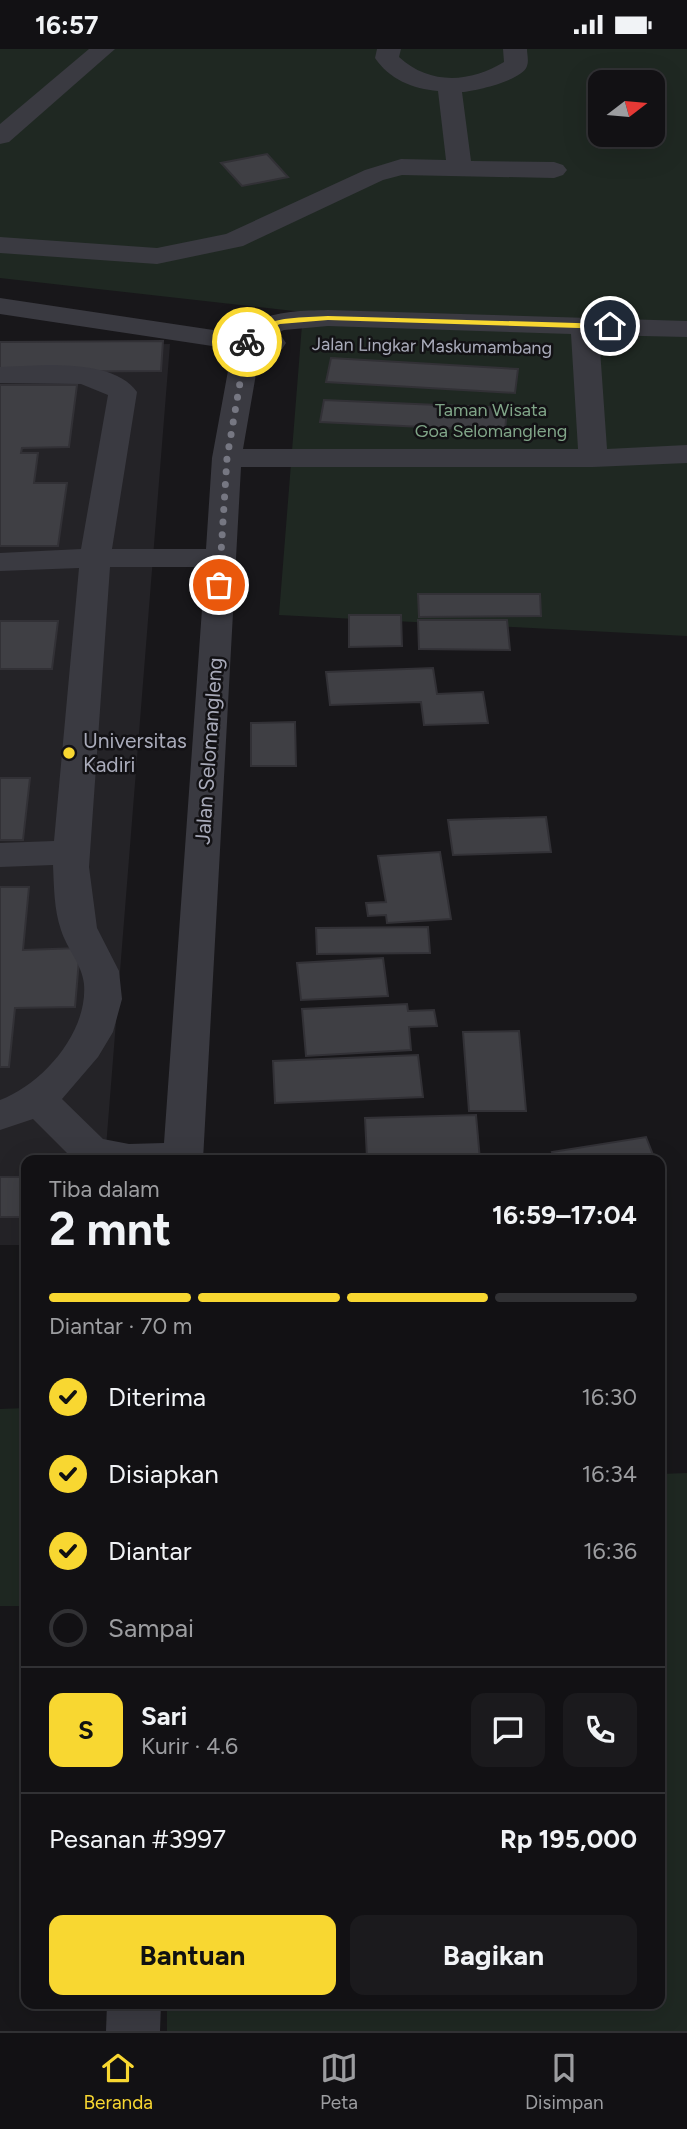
<!DOCTYPE html>
<html lang="id">
<head>
<meta charset="utf-8">
<style>
  :root { --surface:#121114; --page:#1b1a1d; --text:#f1f3f6; --muted:#9c9da0; --line:#313134; --accent:#f8d731 }
  body { margin:0; font-family:Figtree,sans-serif; background:var(--page); color:var(--text); height:100vh; display:flex; flex-direction:column; font-size:26px; white-space:nowrap }
  * { box-sizing:border-box; margin:0 }
  p { font-size:23px; color:var(--muted) }
  .icon { flex:none; width:38px; height:38px; fill:none; stroke:currentColor; stroke-width:2; stroke-linecap:round; stroke-linejoin:round }
  .map { position:relative; flex:1; overflow:hidden }
  .sheet { position:absolute; left:21px; top:1106px; width:644px; height:854px; display:flex; flex-direction:column; background:var(--surface); border-radius:14px; box-shadow:0 7px 28px #0002,0 0 0 2px var(--line) }
  .sheet>* { flex:none }
  .needle { width:46px; rotate:74deg }
  .tools { position:absolute; left:588px; top:21px; display:grid; gap:14px }
  .tools a { display:grid; place-items:center; width:77px; height:77px; border-radius:14px; background:var(--surface); box-shadow:0 7px 28px #0002,0 0 0 2px var(--line); font-size:35px }
  .pin { position:absolute; display:grid; place-items:center; width:60px; height:60px; color:#fff; margin:-30px; border:4px solid #fff; border-radius:50%; box-shadow:0 2px 7px #0007 }
  .courier { position:absolute; display:grid; place-items:center; width:70px; height:70px; margin:-35px; border:5px solid #f8d731; border-radius:50%; background:#fff; color:#222; box-shadow:0 2px 9px #0007 }
  .headline em { font-style:normal; font-weight:700 }
  .headline div { display:flex; flex-direction:column-reverse }
  .headline { display:flex; align-items:center; justify-content:space-between; height:119px; padding:0 28px }
  h1 { font-size:46px; font-weight:700; line-height:52px }
  .bar { display:grid; grid-template-columns:repeat(4,1fr); gap:10px 7px; align-content:center; height:84px; padding:0 28px }
  .bar i { height:9px; border-radius:5px; background:var(--line) }
  .bar .active { background:var(--accent) }
  .bar p { grid-column:span 4 }
  .line { display:flex; align-items:center; gap:18px; padding:0 28px; border-top:2px solid var(--line) }
  .line div { flex:1 }
  .round { display:grid; place-items:center; flex:none; width:74px; height:74px; border-radius:14px; background:var(--page) }
  ol { padding:0 28px; list-style:none }
  li { display:flex; align-items:center; gap:21px; height:77px }
  li p { margin-inline-start:auto }
  li .icon { padding:7px; border-radius:50%; background:var(--accent); color:#111; stroke-width:4 }
  li:last-child { color:var(--muted) }
  li i { width:38px; height:38px; border:4px solid var(--line); border-radius:50% }
  .action { display:flex; gap:14px; margin-top:auto; padding:14px 28px }
  .action a { flex:1; height:80px; border-radius:14px; background:var(--accent); color:#111; font-size:28px; font-weight:700; line-height:80px; text-align:center }
  .action a+a { background:var(--page); color:var(--text) }
  .status { display:flex; justify-content:space-between; align-items:center; height:49px; padding:0 35px; background:var(--surface); direction:ltr }
  .status svg { height:19px; fill:currentColor }
  .dock { display:flex; justify-content:space-around; align-items:center; height:98px; border-top:2px solid var(--line); background:var(--surface); font-size:19px; color:var(--muted) }
  .dock a { display:grid; justify-items:center; gap:4px }
  .dock .active { color:var(--accent) }
  .map>svg:first-child { display:block }
  .built { fill:#242327 }
  .green { fill:#1f2822; fill-rule:evenodd }
  .building { fill:#3f3f44; stroke:#323136; stroke-width:2 }
  .lines { fill:none; stroke-linecap:round; stroke-linejoin:round }
  .minor { fill:#3a3a41; fill-rule:evenodd }
  .route { fill:#f8d731 }
  .done { stroke:#767782; stroke-width:7; stroke-dasharray:0 12.6 }
  .poi-dot { fill:#f8d731; stroke:#131215; stroke-width:2.5 }
  .labels { text-anchor:middle; stroke-width:5; stroke-linejoin:round; paint-order:stroke }
  .far-street-label { font-size:18px; fill:#a9abba; stroke:#131215 }
  .far-park-label { font-size:18px; fill:#80a588; stroke:#131215 }
  .poi-label { font-size:21px; fill:#a9abba; stroke:#131215; text-anchor:start }
  .street-label { font-size:21px; fill:#a9abba; stroke:#131215 }
</style>
</head>
<body>
<div class="status"><b>16:57</b><svg viewBox="0 0 49 12"><path d="M0 12V9h3v3zM5 12V6h3v6zM10 12V3h3v9zM15 12V0h3v12zM26 1h20v11H26zM47 4h2v5h-2z"/></svg></div>
<div class="map">
<svg width="687" height="1982" viewBox="0 0 687 1982">
  <rect width="100%" height="100%" fill="#18171a"/>
  <polygon class="built" points="170,295 105,1111 26,1111 26,1196 0,1196 0,297"/>
  <g class="green">
    <path d="M0 0H687V587L279 566 303 263 0 229ZM600 33H653V86H600Z"/>
    <polygon points="26,1359 26,1557 0,1557 0,1360"/>
    <polygon points="687,1424 687,1982 167,1982 167,1955 660,1955 660,1425"/>
  </g>
  <g class="building">
    <polygon points="267,105 288,128 242,137 221,114"/>
    <polygon points="163,292 161,322 0,323 0,293"/>
    <polygon points="331,309 518,320 515,344 326,333"/>
    <polygon points="0,336 77,336 69,398 22,399 21,404 38,404 34,434 67,434 58,497 0,497"/>
    <polygon points="324,351 507,359 505,382 320,373"/>
    <polygon points="418,545 540,545 541,567 419,568"/>
    <polygon points="349,566 401,566 402,597 349,598"/>
    <polygon points="418,571 507,571 510,601 419,600"/>
    <polygon points="0,572 58,572 52,620 0,620"/>
    <polygon points="433,619 437,645 483,643 488,674 424,676 421,653 330,656 326,623"/>
    <polygon points="295,673 296,717 251,717 251,674"/>
    <polygon points="0,729 30,729 23,791 0,791"/>
    <polygon points="546,768 551,803 453,806 448,771"/>
    <polygon points="440,803 451,870 387,874 386,866 368,867 366,854 386,853 378,807"/>
    <polygon points="0,838 29,838 23,901 80,899 75,958 15,959 9,1018 0,1018"/>
    <polygon points="428,878 430,904 317,905 316,879"/>
    <polygon points="383,909 388,947 301,951 297,914"/>
    <polygon points="407,955 408,962 434,961 437,977 409,978 411,1001 306,1007 302,960"/>
    <polygon points="519,982 526,1062 469,1062 463,983"/>
    <polygon points="418,1006 423,1048 275,1054 273,1012"/>
    <polygon points="476,1066 480,1111 279,1111 367,1109 365,1069"/>
    <polygon points="646,1088 655,1111 555,1111 552,1103"/>
    <rect x="0" y="1128" width="26" height="40"/>
  </g>
  <g class="lines">
    <g class="minor">
      <polygon points="89,0 115,0 9,93 0,95 0,75"/>
      <path d="M377 0H401L399 8C429 36 470 34 504 13L503 0H527C527 5 529 12 527 17 523 31 476 42 462 43L471 112 554 113 563 116 567 121 563 126 554 129 402 126 383 131 243 197 157 215 0 204V188L157 199 226 185 365 121 401 110 446 111 438 42C413 40 389 30 375 9Z"/>
      <path d="M0 249 240 285C261 261 299 262 328 261L687 272V288L599 286 607 400 687 396V414L593 418H241L203 1111H74L33 1070 0 1081V1051C43 1035 88 983 84 935 82 915 67 900 61 881 54 861 54 838 53 816L0 818V794L54 792 79 519 0 522V504L81 500 108 346 81 335 0 334V318C37 317 113 308 137 343L112 500H206L212 409 232 300 0 265ZM328 277 571 285 578 400H243L260 302 282 300 286 294 282 288 272 286 284 281ZM110 518H205L164 1094 129 1095 103 1090 62 1050 98 1008 113 983 122 950 119 922 97 879 89 818Z"/>
      <polygon points="107,1955 161,1955 160,1982 106,1982"/>
    </g>
  </g>
  <path class="route" d="M328 267 610 275 614 277 610 280 328 271 280 275 256 286 250 295 243 293C262 266 298 269 328 267Z"/>
  <g class="lines">
    <polyline class="done" points="219,536 227,409 247,293"/>
  </g>
  <circle class="poi-dot" cx="69" cy="704" r="7"/>
  <g class="labels">
    <g class="far-street-label">
      <text transform="translate(432 297) rotate(1)" y="6">Jalan Lingkar Maskumambang</text>
    </g>
    <g class="far-park-label">
      <text x="491" y="367">Taman Wisata<tspan x="491" dy="21">Goa Selomangleng</tspan></text>
    </g>
    <g class="poi-label">
      <text x="83" y="699">Universitas<tspan x="83" dy="24">Kadiri</tspan></text>
    </g>
    <g class="street-label">
      <text transform="translate(209 702) rotate(-86)" y="7">Jalan Selomangleng</text>
    </g>
  </g>
</svg>
<div class="tools">
<a><svg class="needle" viewBox="-14 -14 28 28"><path d="M0-13l5 13h-10z" fill="#e53935"/><path d="M0 13l5-13h-10z" fill="#9c9da0"/></svg></a>
</div>
<div class="pin" style="left:219px;top:536px;background:#ea580c"><svg class="icon" aria-label="bag" viewBox="0 0 24 24"><path d="M5 8h14l-1 12H6zM9 8a3 3 0 0 1 6 0"/></svg></div>
<div class="pin" style="left:610px;top:277px;background:#1f2937"><svg class="icon" aria-label="home" viewBox="0 0 24 24"><path d="M3 11l9-7 9 7M6 9v11h12V9"/></svg></div>
<div class="courier" style="left:247px;top:293px"><svg class="icon" aria-label="bike" viewBox="0 0 24 24"><circle cx="6" cy="16" r="4"/><circle cx="18" cy="16" r="4"/><path d="M6 16l4-8h5l3 8M10 8l3 8H6M13 5h3"/></svg></div>
<section class="sheet">
<div class="headline"><div><h1>2 mnt</h1><p>Tiba dalam</p></div><em>16:59–17:04</em></div>
<div class="bar"><i class="active"></i><i class="active"></i><i class="active"></i><i></i><p>Diantar · 70 m</p></div>
<ol>
<li><svg class="icon" aria-label="check" viewBox="0 0 24 24"><path d="M5 12l5 5 9-10"/></svg>Diterima<p>16:30</p></li>
<li><svg class="icon" aria-label="check" viewBox="0 0 24 24"><path d="M5 12l5 5 9-10"/></svg>Disiapkan<p>16:34</p></li>
<li><svg class="icon" aria-label="check" viewBox="0 0 24 24"><path d="M5 12l5 5 9-10"/></svg>Diantar<p>16:36</p></li>
<li><i></i>Sampai</li>
</ol>
<div class="line" style="height:126px"><b class="round" style="background:var(--accent);color:#111">S</b><div><b>Sari</b><p>Kurir · 4.6</p></div><a class="round"><svg class="icon" aria-label="chat" viewBox="0 0 24 24"><path d="M4 5h16v11H9l-5 4z"/></svg></a><a class="round"><svg class="icon" aria-label="phone" viewBox="0 0 24 24"><path d="M5 4h4l2 5-3 2q2 4 5 5l2-3 5 2v4C11 20 4 13 5 4z"/></svg></a></div>
<div class="line" style="height:91px"><div>Pesanan #3997</div><b>Rp 195,000</b></div>
<div class="action"><a>Bantuan</a><a>Bagikan</a></div>
</section>
</div>
<nav class="dock">
<a class="active"><svg class="icon" aria-label="home" viewBox="0 0 24 24"><path d="M3 11l9-7 9 7M6 9v11h12V9"/></svg>Beranda</a>
<a><svg class="icon" aria-label="map" viewBox="0 0 24 24"><path d="M3 6l6-2 6 2 6-2v14l-6 2-6-2-6 2zM9 4v14M15 6v14"/></svg>Peta</a>
<a><svg class="icon" aria-label="saved" viewBox="0 0 24 24"><path d="M7 4h10v16l-5-4-5 4z"/></svg>Disimpan</a>
</nav>
</body>
</html>
